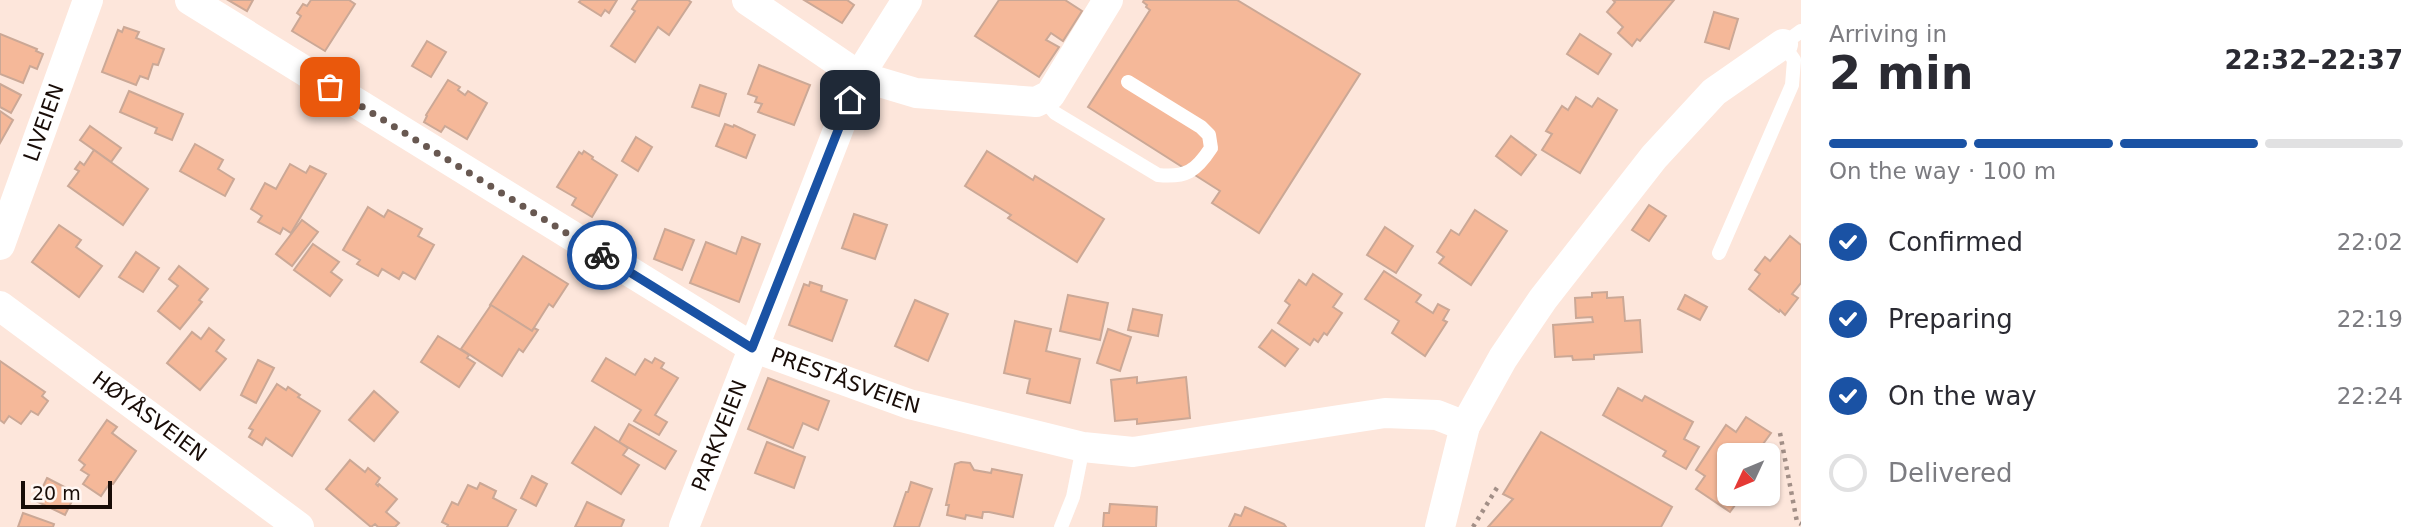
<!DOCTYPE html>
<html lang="en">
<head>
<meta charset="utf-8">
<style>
  :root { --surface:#fff; --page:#f2f2f3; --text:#2b2b33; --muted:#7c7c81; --line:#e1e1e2; --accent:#1a52a4 }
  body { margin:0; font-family:"DejaVu Sans",sans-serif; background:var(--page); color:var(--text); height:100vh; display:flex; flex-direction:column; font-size:26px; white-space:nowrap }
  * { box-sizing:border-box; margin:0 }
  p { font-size:23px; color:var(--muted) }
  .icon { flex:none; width:38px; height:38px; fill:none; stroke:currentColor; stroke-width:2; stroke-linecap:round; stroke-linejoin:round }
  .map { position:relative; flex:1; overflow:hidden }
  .sheet { display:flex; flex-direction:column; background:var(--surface); width:630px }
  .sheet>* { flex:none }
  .needle { width:46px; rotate:226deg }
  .controls { position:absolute; left:1717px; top:443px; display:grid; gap:14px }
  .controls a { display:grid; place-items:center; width:63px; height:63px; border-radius:10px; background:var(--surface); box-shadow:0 2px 5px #0004; font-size:35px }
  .scale { position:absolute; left:21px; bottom:18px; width:91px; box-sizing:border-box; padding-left:7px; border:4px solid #180c07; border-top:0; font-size:19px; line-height:24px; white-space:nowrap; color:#180c07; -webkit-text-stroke:5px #fff7f3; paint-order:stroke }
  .pin { position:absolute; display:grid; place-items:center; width:60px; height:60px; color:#fff; margin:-30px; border-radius:14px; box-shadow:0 4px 10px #0006 }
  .courier { position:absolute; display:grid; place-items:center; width:70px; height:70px; margin:-35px; border:5px solid #1a52a4; border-radius:50%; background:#fff; color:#222; box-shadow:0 2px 9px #0007 }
  .summary em { font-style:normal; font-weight:700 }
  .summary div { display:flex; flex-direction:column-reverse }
  .summary { display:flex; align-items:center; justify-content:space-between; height:119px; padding:0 28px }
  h1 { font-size:46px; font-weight:700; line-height:52px }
  .bar { display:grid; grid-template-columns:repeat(4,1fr); gap:10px 7px; align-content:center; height:84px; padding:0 28px }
  .bar i { height:9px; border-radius:5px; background:var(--line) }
  .bar .selected { background:var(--accent) }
  .bar p { grid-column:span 4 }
  ol { padding:0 28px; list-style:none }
  li { display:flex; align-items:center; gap:21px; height:77px }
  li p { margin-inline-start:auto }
  li .icon { padding:7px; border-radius:50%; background:var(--accent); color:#fff; stroke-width:4 }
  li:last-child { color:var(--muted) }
  li i { width:38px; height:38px; border:4px solid var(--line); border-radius:50% }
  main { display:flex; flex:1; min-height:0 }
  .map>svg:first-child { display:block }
  .building { fill:#f5b899; stroke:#cba896; stroke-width:2 }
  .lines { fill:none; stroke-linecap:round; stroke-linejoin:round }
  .path { stroke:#a28f87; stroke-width:4.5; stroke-dasharray:3.5 5; stroke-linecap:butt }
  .lane { stroke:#fff; stroke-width:14 }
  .street { stroke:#fff; stroke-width:30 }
  .done { stroke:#685851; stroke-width:7; stroke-dasharray:0 12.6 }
  .route { stroke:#1a52a4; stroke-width:9 }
  .labels { text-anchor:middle; stroke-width:7; stroke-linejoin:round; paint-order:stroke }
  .street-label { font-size:21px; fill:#180c07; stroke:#fff7f3 }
</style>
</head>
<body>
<main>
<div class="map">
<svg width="1801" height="527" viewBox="0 0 1801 527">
  <rect width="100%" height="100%" fill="#fde6db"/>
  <g class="building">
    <polygon points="228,0 253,0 247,11"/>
    <polygon points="311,0 349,0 355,4 325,51 292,31 301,16 297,13 303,4 307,6"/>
    <polygon points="581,0 617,0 609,13 605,10 601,16 579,2"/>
    <polygon points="638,0 688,0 691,2 669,35 658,27 635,62 611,46 635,11 632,9"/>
    <polygon points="804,0 847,0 854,5 842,23"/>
    <polygon points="999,0 1065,0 1082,11 1063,41 1051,33 1046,40 1059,47 1039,77 975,36"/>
    <polygon points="1144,0 1237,0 1360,74 1259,233 1212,203 1220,191 1088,107 1150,10 1146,7 1147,5 1143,2"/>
    <polygon points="1613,0 1674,0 1640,41 1637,39 1632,46 1618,33 1623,27 1607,12 1615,2"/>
    <polygon points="1714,12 1738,19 1729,49 1705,42"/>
    <polygon points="124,27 139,32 136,38 164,49 158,65 153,64 148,79 140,76 136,85 102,72 118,30 122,32"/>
    <polygon points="0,34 37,49 36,51 43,54 37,69 30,66 23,83 0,74"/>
    <polygon points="1580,34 1611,54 1598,74 1567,54"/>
    <polygon points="427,41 446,52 431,77 412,66"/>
    <polygon points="759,65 810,85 794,125 758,112 762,104 755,102 757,97 748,94"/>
    <polygon points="448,80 460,87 458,90 465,95 468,91 487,103 467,139 445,126 441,132 424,122 427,116 426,115"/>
    <polygon points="0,84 21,95 11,113 0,107"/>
    <polygon points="700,85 726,94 719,116 692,107"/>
    <polygon points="129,91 183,114 172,140 155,133 157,128 120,112"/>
    <polygon points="1576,97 1592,107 1598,98 1617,110 1580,173 1542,150 1552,134 1546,131 1562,106 1568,110"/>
    <polygon points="0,111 13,120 0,143"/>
    <polygon points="725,124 733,127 734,125 755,135 746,158 716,146"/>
    <polygon points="90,126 121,148 111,162 80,140"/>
    <polygon points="1511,136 1536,155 1521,175 1496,156"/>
    <polygon points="636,137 652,147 638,171 622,161"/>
    <polygon points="195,144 223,160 218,169 234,179 225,196 180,171"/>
    <polygon points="94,150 148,189 123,225 68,186 79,171 75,169 80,162 84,165"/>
    <polygon points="584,151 593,157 592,159 617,175 592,217 572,205 576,198 557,187 579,152 582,154"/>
    <polygon points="987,151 1033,180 1035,176 1104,219 1077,262 1008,218 1011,215 965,186"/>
    <polygon points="290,164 306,173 310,166 326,174 291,233 283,228 280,234 258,222 262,216 251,209 265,183 276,189"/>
    <polygon points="1649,205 1666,216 1649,241 1632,230"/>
    <polygon points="368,207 384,217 388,210 422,229 418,236 434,245 415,279 403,272 399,279 382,269 378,276 357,264 360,260 343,250"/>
    <polygon points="1475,210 1507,231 1471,285 1439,263 1444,257 1437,252 1451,230 1459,235"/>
    <polygon points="854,214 887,225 875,259 842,248"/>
    <polygon points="302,220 318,232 292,266 276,254"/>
    <polygon points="59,225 81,240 76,247 102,266 79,297 32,262"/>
    <polygon points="1385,227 1413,246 1396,273 1367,255"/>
    <polygon points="665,229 694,240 682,270 654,259"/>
    <polygon points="1790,236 1801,245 1801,283 1792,294 1798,298 1785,315 1780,310 1779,312 1749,289 1760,274 1755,270 1765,257 1770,261"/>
    <polygon points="742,237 760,244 739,302 690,283 706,242 736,254"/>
    <polygon points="313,244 339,262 331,272 342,280 330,296 294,270"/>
    <polygon points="136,252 159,268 143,292 119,277"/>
    <polygon points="523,256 568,284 553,307 549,304 532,331 490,305"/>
    <polygon points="179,266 208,289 199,300 202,302 180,329 158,311 178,286 169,279"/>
    <polygon points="1384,271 1421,295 1416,302 1433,313 1438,304 1449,310 1443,320 1447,322 1425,356 1392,333 1399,321 1365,299"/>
    <polygon points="1313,274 1342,294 1333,307 1342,313 1327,335 1324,333 1318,342 1314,339 1310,345 1278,323 1290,305 1285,301 1299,280 1306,285"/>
    <polygon points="810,282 822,286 821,291 847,300 832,341 789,325 804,284 809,286"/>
    <polygon points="1607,292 1607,298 1623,297 1625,321 1640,320 1642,352 1594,355 1594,359 1573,360 1572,356 1555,357 1553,325 1593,322 1592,317 1576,318 1575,298 1592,297 1592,293"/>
    <polygon points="1068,295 1108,303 1100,340 1060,331"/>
    <polygon points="1685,295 1707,307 1700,320 1678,309"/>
    <polygon points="915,300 948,314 928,361 895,346"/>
    <polygon points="491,305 532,331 534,328 538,330 523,352 519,349 502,376 461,349"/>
    <polygon points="1133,309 1162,315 1158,336 1128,330"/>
    <polygon points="1015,321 1051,329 1046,351 1080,359 1070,403 1027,393 1030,379 1004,373"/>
    <polygon points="209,328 224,340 216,351 226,359 200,390 167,363 192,332 201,339"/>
    <polygon points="1108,329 1131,337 1120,371 1097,363"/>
    <polygon points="1272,330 1298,349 1285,366 1259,347"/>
    <polygon points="438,336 469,355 467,358 475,363 459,387 421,362"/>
    <polygon points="606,358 635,375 645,359 652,363 655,358 664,363 661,368 678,378 655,415 667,422 659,435 634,421 641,410 592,381"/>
    <polygon points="258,360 274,368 256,403 241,395"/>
    <polygon points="0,361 45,392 42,396 48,401 38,415 31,411 21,424 9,416 4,423 0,420"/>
    <polygon points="1137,377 1137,383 1186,377 1190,418 1137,424 1137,419 1115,421 1111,380"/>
    <polygon points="768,378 829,401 818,430 803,423 793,448 748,429"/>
    <polygon points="277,384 286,390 288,387 300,395 298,397 320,411 292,456 266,438 262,445 249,437 253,430 249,428"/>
    <polygon points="1618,388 1642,401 1645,396 1693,422 1684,439 1699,447 1686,469 1663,456 1666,451 1603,415"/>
    <polygon points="374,391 398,412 374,441 349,420"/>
    <polygon points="1746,417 1771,433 1755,455 1729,455 1729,494 1743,494 1730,512 1696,489 1705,476 1696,470 1726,425 1736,432"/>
    <polygon points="107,420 117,427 112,433 136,451 113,484 110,483 101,496 83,484 89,475 81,470 85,465 79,460"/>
    <polygon points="629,424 676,451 665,469 619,442"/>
    <polygon points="595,427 628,448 623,455 639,465 621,494 572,463"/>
    <polygon points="1541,432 1672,507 1661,527 1488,527 1513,499 1503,494"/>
    <polygon points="767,442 805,457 794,488 755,473"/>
    <polygon points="350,460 365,472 368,468 380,478 376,484 378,486 379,484 397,499 386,512 399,523 395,527 378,527 375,524 371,527 326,489"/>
    <polygon points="961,462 970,463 974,470 991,473 992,469 1022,475 1013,517 989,512 983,512 982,518 966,515 965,519 947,515 949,505 946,505 955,464"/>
    <polygon points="532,476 547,484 536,506 521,498"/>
    <polygon points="47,478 76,493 65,515 36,501"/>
    <polygon points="911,482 932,489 919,527 894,527 906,492 908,492"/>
    <polygon points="480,483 496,491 493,498 516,510 507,527 447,527 448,525 442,522 452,502 458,505 468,485 477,489"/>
    <polygon points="587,502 624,520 621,527 575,527"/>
    <polygon points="1110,504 1157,507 1156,527 1103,527 1104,513 1109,513"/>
    <polygon points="1245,507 1284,524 1286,527 1229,527 1235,514 1241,516"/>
    <polygon points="23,513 54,524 53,527 18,527"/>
  </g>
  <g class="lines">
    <g class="path">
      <polyline points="1780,433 1797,522 1801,524"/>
      <polyline points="1473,527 1498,486"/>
    </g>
    <g class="lane">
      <path d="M1044 100 1055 113 1158 175C1186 178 1196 171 1211 148L1209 135 1201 127 1128 82"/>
      <polyline points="1719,253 1792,85 1794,60 1783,44 1801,31"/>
      <polyline points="1061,527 1073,497 1083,447"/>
    </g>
    <g class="street">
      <path id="s1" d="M190 0 752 347 909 404 1083 447 1133 452 1385 413 1437 415 1465 426"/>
      <polyline points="747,0 859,76 916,93 1036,102 1050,95 1108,0"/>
      <path id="s2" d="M0 245 88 0"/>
      <path id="s3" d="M0 306 299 527"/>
      <path id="s4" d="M684 527 859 76 907 0"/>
      <polyline points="1440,527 1465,426 1503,358 1543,299 1654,157 1714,92 1783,44"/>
    </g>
  </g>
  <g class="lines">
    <polyline class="done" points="330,87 602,255"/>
    <polyline class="route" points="602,255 752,348 850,100"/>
  </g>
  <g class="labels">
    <g class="street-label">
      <text dy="7" stroke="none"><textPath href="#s2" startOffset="130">LIVEIEN</textPath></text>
      <text dy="7" stroke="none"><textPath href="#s1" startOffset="760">PRESTÅSVEIEN</textPath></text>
      <text dy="7" stroke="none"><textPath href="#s3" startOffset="186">HØYÅSVEIEN</textPath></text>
      <text dy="7" stroke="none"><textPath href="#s4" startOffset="98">PARKVEIEN</textPath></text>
    </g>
  </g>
</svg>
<div class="controls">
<a><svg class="needle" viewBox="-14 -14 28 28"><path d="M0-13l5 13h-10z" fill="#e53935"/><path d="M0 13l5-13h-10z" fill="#7c7c81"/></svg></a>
</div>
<div class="scale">20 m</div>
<div class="pin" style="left:330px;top:87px;background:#ea580c"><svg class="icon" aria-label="bag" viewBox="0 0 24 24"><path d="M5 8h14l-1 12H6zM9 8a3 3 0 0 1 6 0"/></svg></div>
<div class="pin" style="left:850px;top:100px;background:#1f2937"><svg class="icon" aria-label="home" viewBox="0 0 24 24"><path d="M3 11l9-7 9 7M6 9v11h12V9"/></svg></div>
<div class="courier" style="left:602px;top:255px"><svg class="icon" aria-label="bike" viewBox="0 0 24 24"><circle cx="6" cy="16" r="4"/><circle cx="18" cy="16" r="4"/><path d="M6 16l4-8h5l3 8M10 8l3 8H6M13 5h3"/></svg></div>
</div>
<section class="sheet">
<div class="summary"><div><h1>2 min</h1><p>Arriving in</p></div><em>22:32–22:37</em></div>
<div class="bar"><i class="selected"></i><i class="selected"></i><i class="selected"></i><i></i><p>On the way · 100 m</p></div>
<ol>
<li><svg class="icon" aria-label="check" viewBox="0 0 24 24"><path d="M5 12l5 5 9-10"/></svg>Confirmed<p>22:02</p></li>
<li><svg class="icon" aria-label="check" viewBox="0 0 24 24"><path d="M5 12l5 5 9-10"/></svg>Preparing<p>22:19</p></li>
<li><svg class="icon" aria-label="check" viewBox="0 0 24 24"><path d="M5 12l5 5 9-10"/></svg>On the way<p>22:24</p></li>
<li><i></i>Delivered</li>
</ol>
</section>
</main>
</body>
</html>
